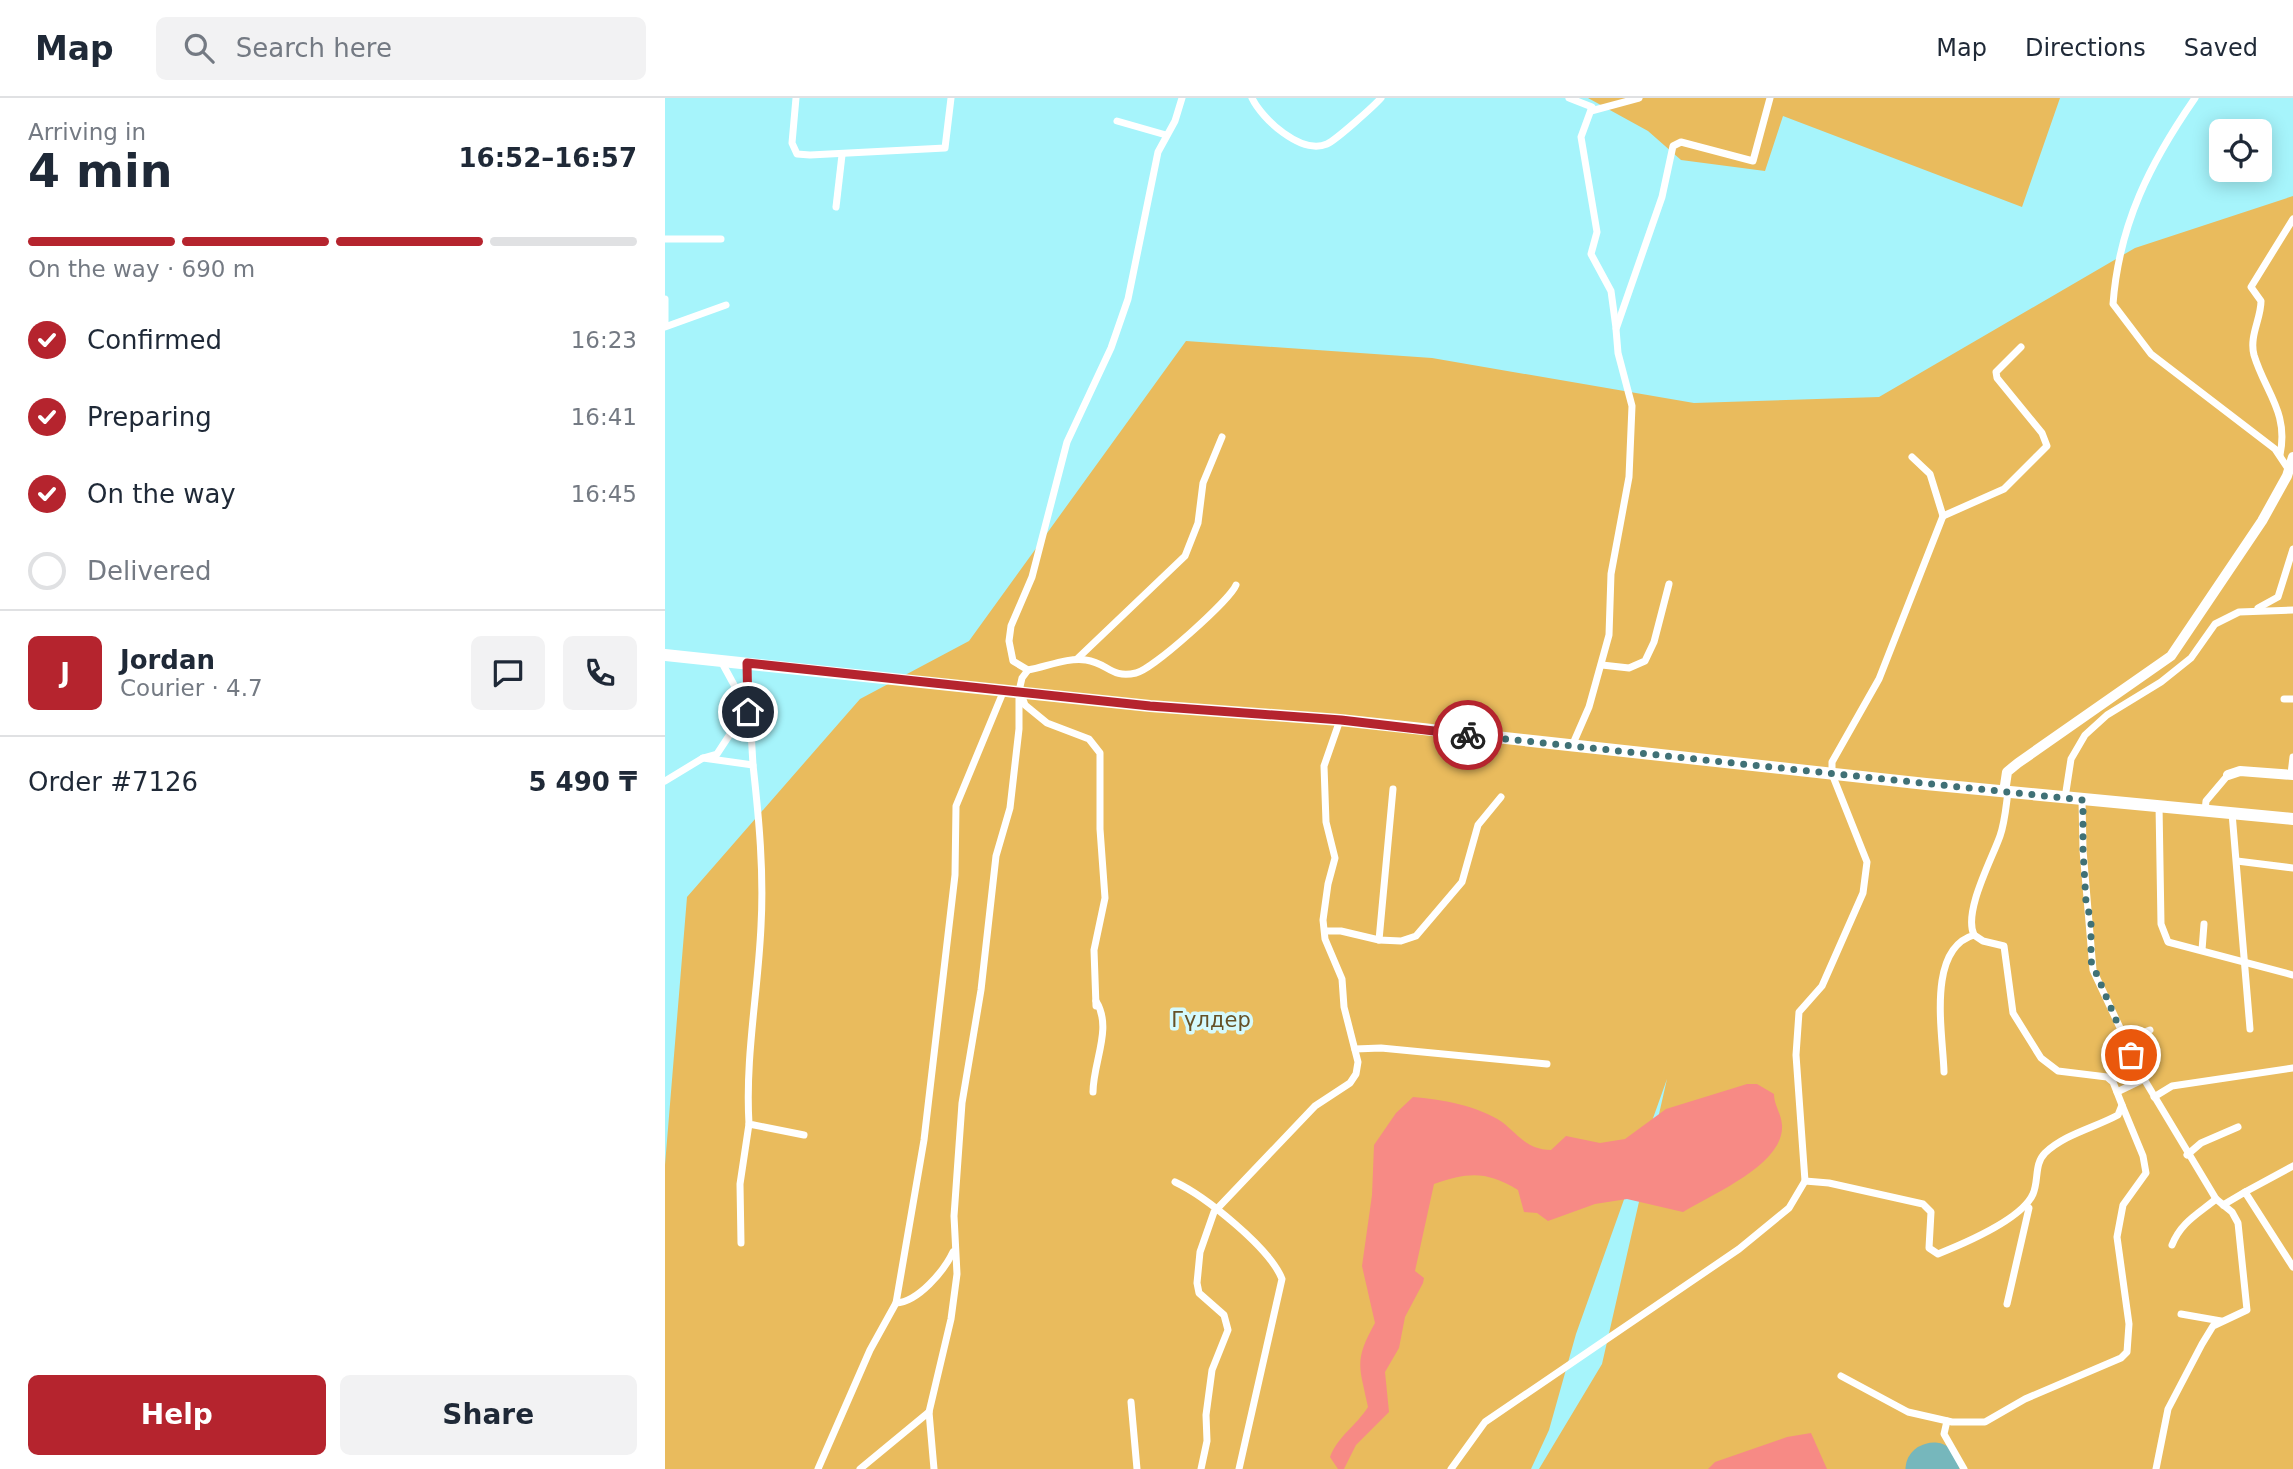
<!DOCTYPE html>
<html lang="en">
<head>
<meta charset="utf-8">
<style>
  :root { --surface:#fff; --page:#f2f2f3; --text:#1f2937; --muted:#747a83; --line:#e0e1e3; --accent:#b5242e }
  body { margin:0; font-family:"DejaVu Sans",sans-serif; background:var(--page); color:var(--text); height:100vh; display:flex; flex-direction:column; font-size:26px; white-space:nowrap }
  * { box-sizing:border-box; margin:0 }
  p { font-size:23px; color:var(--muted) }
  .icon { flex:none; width:38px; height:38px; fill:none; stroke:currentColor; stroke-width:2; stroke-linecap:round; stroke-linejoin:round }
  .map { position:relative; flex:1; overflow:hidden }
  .details { display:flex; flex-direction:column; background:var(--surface); width:665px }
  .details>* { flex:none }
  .fabs { position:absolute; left:1544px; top:21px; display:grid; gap:14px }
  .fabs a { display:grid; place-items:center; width:63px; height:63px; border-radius:10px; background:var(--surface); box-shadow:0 4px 18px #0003; font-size:35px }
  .pin { position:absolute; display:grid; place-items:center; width:60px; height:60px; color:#fff; margin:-30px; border:4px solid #fff; border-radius:50%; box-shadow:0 2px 7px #0007 }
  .courier { position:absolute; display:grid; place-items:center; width:70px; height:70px; margin:-35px; border:5px solid #b5242e; border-radius:50%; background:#fff; color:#222; box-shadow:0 2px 9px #0007 }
  .overview em { font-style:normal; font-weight:800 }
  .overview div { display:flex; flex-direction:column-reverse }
  .overview { display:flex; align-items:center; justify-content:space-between; height:119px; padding:0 28px }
  h1 { font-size:46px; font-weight:800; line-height:52px }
  .bar { display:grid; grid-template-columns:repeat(4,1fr); gap:10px 7px; align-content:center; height:84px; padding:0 28px }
  .bar i { height:9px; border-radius:5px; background:var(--line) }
  .bar .active { background:var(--accent) }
  .bar p { grid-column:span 4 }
  .line { display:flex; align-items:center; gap:18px; padding:0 28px; border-top:2px solid var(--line) }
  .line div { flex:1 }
  .round { display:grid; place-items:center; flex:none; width:74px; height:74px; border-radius:10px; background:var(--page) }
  ol { padding:0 28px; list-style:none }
  li { display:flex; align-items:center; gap:21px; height:77px }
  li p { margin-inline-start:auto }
  li .icon { padding:7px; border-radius:50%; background:var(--accent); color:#fff; stroke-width:4 }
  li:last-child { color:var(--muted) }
  li i { width:38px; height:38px; border:4px solid var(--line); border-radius:50% }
  .action { display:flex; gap:14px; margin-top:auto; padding:14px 28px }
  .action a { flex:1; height:80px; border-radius:10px; background:var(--accent); color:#fff; font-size:28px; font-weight:800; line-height:80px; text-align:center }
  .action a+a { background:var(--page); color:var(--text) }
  header { display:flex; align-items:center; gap:42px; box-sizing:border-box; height:98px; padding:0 35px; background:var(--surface); border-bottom:2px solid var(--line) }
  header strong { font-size:33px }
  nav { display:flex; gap:38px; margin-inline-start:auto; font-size:24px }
  .search { width:490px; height:63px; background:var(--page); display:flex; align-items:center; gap:18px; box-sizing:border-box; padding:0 24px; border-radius:10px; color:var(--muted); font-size:26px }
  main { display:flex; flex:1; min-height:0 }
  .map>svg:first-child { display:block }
  .green { fill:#e9bb5d }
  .water { fill:#f78a85 }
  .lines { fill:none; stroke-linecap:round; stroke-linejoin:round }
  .runway { stroke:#76b7bc; stroke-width:51 }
  .minor { stroke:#fff; stroke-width:7 }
  .tertiary { stroke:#fff; stroke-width:10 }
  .primary { stroke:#fff; stroke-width:12 }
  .done { stroke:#407176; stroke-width:7; stroke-dasharray:0 12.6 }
  .route { stroke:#b5242e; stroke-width:9 }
  .labels { text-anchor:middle; stroke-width:7; stroke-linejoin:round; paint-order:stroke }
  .park-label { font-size:21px; fill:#665127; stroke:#d5fafd }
</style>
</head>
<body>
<header>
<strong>Map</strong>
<div class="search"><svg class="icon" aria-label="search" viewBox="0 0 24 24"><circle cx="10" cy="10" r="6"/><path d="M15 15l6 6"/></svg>Search here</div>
<nav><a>Map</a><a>Directions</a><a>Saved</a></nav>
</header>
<main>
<section class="details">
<div class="overview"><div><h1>4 min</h1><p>Arriving in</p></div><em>16:52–16:57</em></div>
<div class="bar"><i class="active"></i><i class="active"></i><i class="active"></i><i></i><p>On the way · 690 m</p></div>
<ol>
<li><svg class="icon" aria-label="check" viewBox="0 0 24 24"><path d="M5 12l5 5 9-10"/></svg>Confirmed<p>16:23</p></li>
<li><svg class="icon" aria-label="check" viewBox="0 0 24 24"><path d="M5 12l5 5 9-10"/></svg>Preparing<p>16:41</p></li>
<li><svg class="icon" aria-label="check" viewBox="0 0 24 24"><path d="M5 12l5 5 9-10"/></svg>On the way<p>16:45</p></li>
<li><i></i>Delivered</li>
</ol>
<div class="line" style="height:126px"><b class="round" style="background:var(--accent);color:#fff">J</b><div><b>Jordan</b><p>Courier · 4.7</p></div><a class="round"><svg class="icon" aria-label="chat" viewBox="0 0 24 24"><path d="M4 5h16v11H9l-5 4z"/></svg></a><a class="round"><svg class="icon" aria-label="phone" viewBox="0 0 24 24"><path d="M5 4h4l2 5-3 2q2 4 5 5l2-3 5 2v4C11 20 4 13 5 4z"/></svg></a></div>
<div class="line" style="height:91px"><div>Order #7126</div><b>5 490 ₸</b></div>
<div class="action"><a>Help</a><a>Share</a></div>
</section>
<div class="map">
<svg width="1628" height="1371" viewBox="0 0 1628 1371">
  <rect width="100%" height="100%" fill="#a6f4fb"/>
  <g class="green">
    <polygon points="923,0 1395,0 1357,109 1118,18 1100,73 1016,62 983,33"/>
    <polygon points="1628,98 1628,1371 874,1371 937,1266 1002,981 911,1236 884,1332 866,1371 0,1371 0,1067 22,799 195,601 304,543 521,243 767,260 1029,305 1214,299 1470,150"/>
  </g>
  <g class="water">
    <path d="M1082 986H1092L1109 996C1109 1007 1116 1015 1117 1027 1120 1066 1047 1096 1018 1114L962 1101 930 1106 883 1123 872 1115 859 1114 853 1092C821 1073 804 1074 769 1086L750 1173 759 1180 758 1185 740 1219 734 1250 720 1274 724 1314 691 1347 679 1371H673L665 1359C673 1338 691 1328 703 1309 695 1269 688 1264 710 1225L697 1168 707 1097 709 1047 731 1015 748 999C775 1001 814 1008 837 1024 855 1038 861 1051 886 1052L901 1038 935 1045 960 1041 1001 1011Z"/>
    <polygon points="1146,1335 1162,1371 1043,1371 1050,1364 1122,1339"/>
  </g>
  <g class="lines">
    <polyline class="runway" points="1266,1371 1269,1370"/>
    <g class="minor">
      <polyline points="131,0 127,45 132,56 145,57 280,50 286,0"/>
      <path d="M517 0 510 23 493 54 463 201 446 250 402 344 367 479 346 528 344 543 348 563 363 572C381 569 403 559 421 562 443 565 446 581 471 575 487 572 565 502 571 487"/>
      <path d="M587 0C597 21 636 57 662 46 671 42 709 8 716 0"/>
      <polyline points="904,0 927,9 916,39 932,134 926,156 946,193 951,230"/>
      <path d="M1530 0C1485 65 1454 126 1448 206L1486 256 1610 351 1624 372"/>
      <polyline points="926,13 974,0"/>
      <polyline points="452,23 501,37"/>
      <polyline points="171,109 177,57"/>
      <polyline points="0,141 56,141"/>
      <polyline points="0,201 0,227"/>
      <polyline points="0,229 61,207"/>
      <path d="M1615 357C1624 314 1600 294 1589 257 1584 238 1596 221 1596 203L1586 189 1628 121"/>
      <polyline points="1278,418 1339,391 1382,348 1377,335 1332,280 1331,274 1356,249"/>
      <polyline points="1593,510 1613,499 1628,451"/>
      <polyline points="412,561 520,458 533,425 538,385 557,339"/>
      <polyline points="82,565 88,667"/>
      <polyline points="937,567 964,570 980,563 989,544 1004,486"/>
      <polyline points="356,596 360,607 382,625 424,641 435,655 435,731 440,800 429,852 431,908"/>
      <polyline points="1619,601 1628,601"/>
      <polyline points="907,648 924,609 944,537 946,476 964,379 967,308 953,255 951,231 997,99 1008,48 1016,44 1088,63 1105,0"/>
      <path d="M38 660 88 667C94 721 99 774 96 828 93 895 80 959 84 1026L139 1037"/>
      <polyline points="1626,676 1628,659"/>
      <polyline points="0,683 38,660 52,656 71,627 74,596 56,563"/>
      <polyline points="1400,700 1406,661 1420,637 1442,617 1496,584 1526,560 1550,526 1574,514 1628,512"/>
      <polyline points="1417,702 1418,752 1428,872 1479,981 1551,1101"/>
      <polyline points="1494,707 1496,826 1503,844 1628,877"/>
      <polyline points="1540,713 1541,703 1563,677"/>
      <polyline points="1567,715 1585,931"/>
      <polyline points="1572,763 1628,770"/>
      <polyline points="660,833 676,833 714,842 736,843 751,838 797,784 813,727 836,699"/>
      <polyline points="1309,837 1318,843 1339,848 1348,915 1376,960 1393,973 1442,979 1448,984 1457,1007"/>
      <polyline points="714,842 728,691"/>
      <polyline points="1537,852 1539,826"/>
      <polyline points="1458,942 1485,932"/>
      <polyline points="690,951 716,950 882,966"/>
      <path d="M1279 974C1278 936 1261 851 1309 837 1298 814 1327 761 1335 738 1340 724 1341 708 1343 694"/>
      <path d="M428 994C428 964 448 930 431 903"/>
      <polyline points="1452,994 1479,981"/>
      <polyline points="1489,999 1507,988 1628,970"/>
      <polyline points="1522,1057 1536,1045 1573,1029"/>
      <path d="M1140 1083 1164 1085 1258 1106 1266 1114 1264 1150 1273 1156C1298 1146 1357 1121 1368 1096 1374 1082 1369 1066 1380 1055 1400 1036 1429 1030 1453 1017L1457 1007 1478 1058 1481 1075 1458 1107 1452 1139 1464 1226 1462 1254 1456 1260 1360 1301 1320 1324H1287L1243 1314 1176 1278"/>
      <path d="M510 1084C540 1098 605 1150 617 1181L574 1371"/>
      <polyline points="1580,1094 1628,1068"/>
      <polyline points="1558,1107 1580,1094 1628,1169"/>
      <polyline points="76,1145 75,1086 84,1026"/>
      <path d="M231 1205C253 1204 279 1173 288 1154"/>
      <polyline points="1342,1206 1364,1110 1361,1107"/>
      <polyline points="1516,1216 1556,1223"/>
      <polyline points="466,1304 472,1371"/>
      <polyline points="1282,1323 1279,1336 1299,1371"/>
      <polyline points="153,1371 205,1252 231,1205 259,1042 290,777 291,708 339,592"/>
      <polyline points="195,1371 264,1314"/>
      <polyline points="269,1371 264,1314 286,1221 292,1176 289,1118 297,1005 316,892 331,758 345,710 354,631 354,593 357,580 363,572"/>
      <polyline points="536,1371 542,1343 541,1317 547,1272 563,1232 559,1217 534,1195 532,1185 535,1154 549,1114 650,1008 685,985 691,976 693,964 679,909 677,881 660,841 658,822 663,786 670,760 661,724 659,668 675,622"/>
      <polyline points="786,1371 820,1324 1074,1151 1124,1110 1140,1083 1131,957 1134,914 1157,888 1198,795 1202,764 1167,676 1167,664 1214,581 1278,418 1265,376 1247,359"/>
      <path d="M1491 1371 1503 1311 1537 1246 1548 1228 1582 1212 1573 1125 1567 1114 1551 1101C1533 1116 1516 1124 1507 1147"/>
    </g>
    <g class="tertiary">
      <polyline points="1563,677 1575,673 1628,677"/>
      <polyline points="1339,694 1342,674 1353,665 1506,558 1597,423 1622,378 1628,359"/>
    </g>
    <polyline class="primary" points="0,557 485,608 675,622 1261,686 1628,721"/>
  </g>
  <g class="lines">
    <polyline class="done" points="803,637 1418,702 1418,752 1421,804 1426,822 1426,863 1466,957"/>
    <polyline class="route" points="83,614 82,565 485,608 676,622 803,637"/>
  </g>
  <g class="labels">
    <g class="park-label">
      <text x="546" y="929">Гүлдер</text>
    </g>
  </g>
</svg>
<div class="fabs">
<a><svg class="icon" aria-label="locate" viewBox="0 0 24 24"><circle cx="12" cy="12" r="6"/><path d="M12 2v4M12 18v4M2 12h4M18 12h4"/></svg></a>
</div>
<div class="pin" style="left:1466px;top:957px;background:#ea580c"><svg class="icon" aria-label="bag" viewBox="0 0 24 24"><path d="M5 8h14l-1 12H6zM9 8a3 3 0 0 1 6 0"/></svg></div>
<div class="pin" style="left:83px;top:614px;background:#1f2937"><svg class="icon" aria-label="home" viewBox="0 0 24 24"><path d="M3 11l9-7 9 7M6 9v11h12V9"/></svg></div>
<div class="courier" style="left:803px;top:637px"><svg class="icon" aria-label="bike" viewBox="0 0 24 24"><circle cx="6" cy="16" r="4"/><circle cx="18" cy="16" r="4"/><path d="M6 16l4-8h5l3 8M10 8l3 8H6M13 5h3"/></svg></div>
</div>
</main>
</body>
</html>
